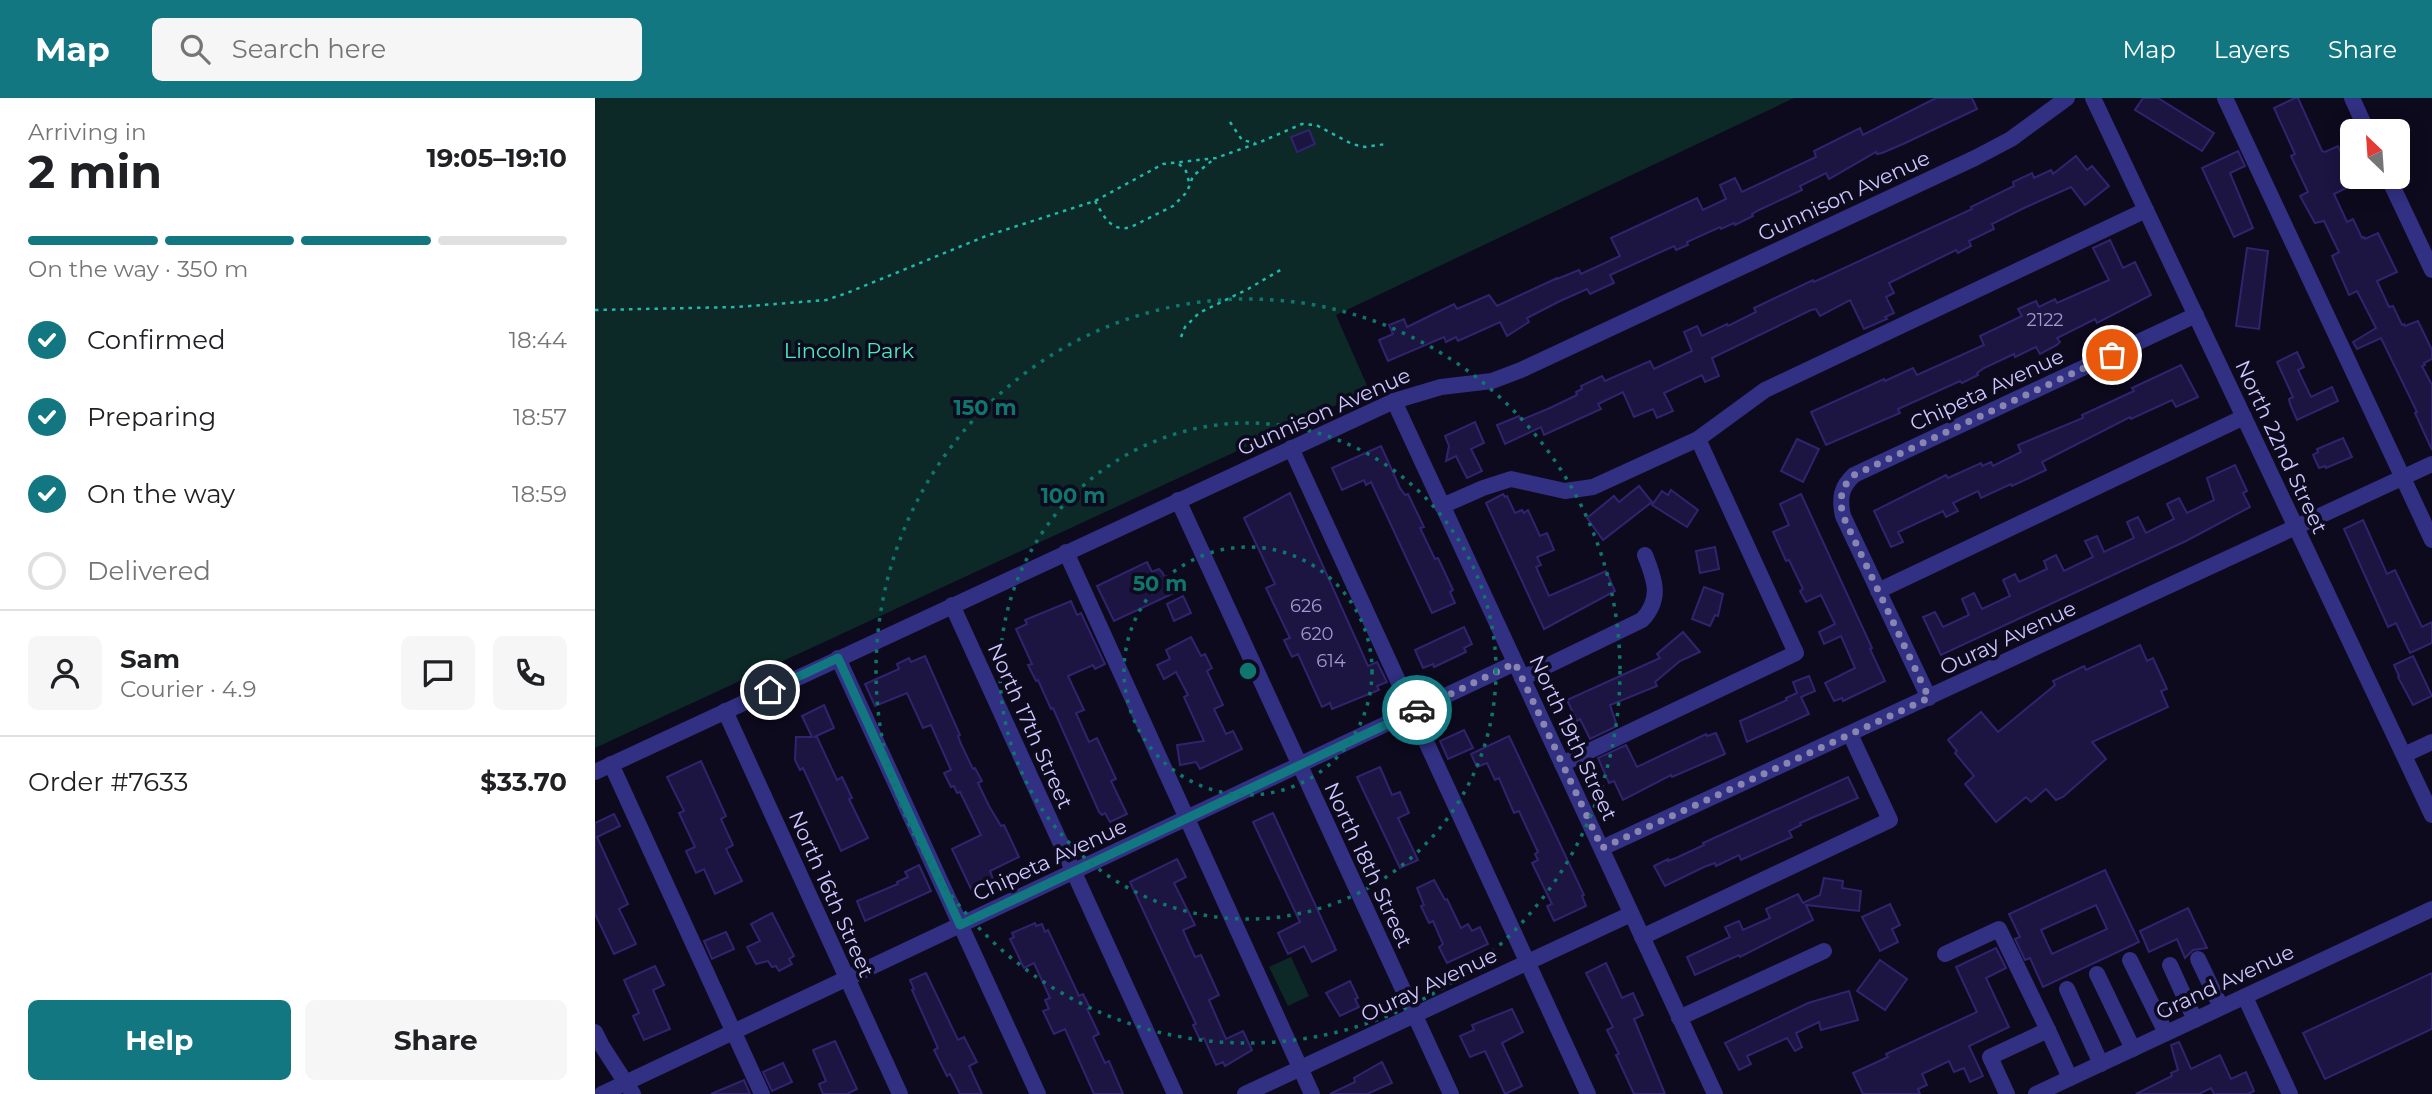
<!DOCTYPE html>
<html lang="en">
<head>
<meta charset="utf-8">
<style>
  :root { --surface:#fff; --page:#f6f6f6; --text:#202124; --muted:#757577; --line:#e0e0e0; --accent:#127781 }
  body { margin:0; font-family:Montserrat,sans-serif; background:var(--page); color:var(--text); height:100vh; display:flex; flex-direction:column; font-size:26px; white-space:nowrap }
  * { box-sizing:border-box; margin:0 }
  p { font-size:23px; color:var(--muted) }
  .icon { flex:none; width:38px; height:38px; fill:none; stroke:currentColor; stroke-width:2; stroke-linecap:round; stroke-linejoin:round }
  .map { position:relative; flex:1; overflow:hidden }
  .details { display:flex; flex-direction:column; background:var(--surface); width:595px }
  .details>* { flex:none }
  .needle { width:46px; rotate:335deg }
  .tools { position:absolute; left:1745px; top:21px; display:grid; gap:14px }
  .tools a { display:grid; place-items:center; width:70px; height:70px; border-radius:10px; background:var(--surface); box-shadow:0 4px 18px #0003; font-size:35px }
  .pin { position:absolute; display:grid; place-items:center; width:60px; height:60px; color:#fff; margin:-30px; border:4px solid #fff; border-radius:50%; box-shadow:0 2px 7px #0007 }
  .courier { position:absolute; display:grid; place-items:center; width:70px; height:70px; margin:-35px; border:5px solid #127781; border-radius:50%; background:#fff; color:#222; box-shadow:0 2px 9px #0007 }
  .overview em { font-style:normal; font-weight:700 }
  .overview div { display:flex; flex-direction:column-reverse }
  .overview { display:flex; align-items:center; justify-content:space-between; height:119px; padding:0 28px }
  h1 { font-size:46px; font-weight:700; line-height:52px }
  .bar { display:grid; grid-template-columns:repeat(4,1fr); gap:10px 7px; align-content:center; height:84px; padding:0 28px }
  .bar i { height:9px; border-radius:5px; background:var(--line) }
  .bar .selected { background:var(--accent) }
  .bar p { grid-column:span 4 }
  .line { display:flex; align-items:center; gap:18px; padding:0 28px; border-top:2px solid var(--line) }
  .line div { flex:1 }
  .round { display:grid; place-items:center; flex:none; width:74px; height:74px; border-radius:10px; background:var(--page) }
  ol { padding:0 28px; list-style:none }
  li { display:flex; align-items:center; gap:21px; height:77px }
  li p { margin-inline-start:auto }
  li .icon { padding:7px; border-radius:50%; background:var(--accent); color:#fff; stroke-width:4 }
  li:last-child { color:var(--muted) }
  li i { width:38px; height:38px; border:4px solid var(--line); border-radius:50% }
  .action { display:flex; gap:14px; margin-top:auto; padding:14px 28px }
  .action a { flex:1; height:80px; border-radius:10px; background:var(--accent); color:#fff; font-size:28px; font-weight:700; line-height:80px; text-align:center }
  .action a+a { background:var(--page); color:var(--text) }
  header { display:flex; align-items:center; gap:42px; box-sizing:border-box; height:98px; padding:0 35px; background:var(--accent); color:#fff }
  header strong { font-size:33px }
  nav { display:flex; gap:38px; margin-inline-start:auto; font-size:24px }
  .search { width:490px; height:63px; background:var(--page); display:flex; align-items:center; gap:18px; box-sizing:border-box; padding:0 24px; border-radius:10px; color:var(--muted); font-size:26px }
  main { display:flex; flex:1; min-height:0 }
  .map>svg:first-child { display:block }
  .green { fill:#0c2927 }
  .building { fill:#1c1441; stroke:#31246f; stroke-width:2; fill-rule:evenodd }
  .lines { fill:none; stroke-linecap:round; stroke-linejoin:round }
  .path { stroke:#21b9ac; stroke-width:2.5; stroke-dasharray:3.5 5; stroke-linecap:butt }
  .minor { stroke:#313082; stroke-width:16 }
  .done { stroke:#8985b0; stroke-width:7; stroke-dasharray:0 12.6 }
  .route { stroke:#127781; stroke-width:9 }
  .ring { fill:none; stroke:#0f766e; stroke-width:3.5; stroke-dasharray:3.5 7 }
  .labels { text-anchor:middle; stroke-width:7; stroke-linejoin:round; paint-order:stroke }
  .number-label { font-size:18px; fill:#a09ad0 }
  .street-label { font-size:21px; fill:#ccc7ff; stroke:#0d0a1e }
  .park-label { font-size:21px; fill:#48eabe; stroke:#0d0a1e }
  .centre { fill:#0f766e; stroke:#0d0a1e; stroke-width:3.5 }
  .ring-label { font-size:21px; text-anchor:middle; font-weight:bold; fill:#0f766e; stroke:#0d0a1e; stroke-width:7; stroke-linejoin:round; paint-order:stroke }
</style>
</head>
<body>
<header>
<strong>Map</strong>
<div class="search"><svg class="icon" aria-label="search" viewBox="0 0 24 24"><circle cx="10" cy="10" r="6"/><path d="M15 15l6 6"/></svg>Search here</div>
<nav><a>Map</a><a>Layers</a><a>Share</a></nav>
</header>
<main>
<section class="details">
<div class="overview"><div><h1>2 min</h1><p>Arriving in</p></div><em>19:05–19:10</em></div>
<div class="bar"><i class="selected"></i><i class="selected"></i><i class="selected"></i><i></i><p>On the way · 350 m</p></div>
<ol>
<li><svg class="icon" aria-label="check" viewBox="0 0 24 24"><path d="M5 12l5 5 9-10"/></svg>Confirmed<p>18:44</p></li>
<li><svg class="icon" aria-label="check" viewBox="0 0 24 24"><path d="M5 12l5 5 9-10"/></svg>Preparing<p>18:57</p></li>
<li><svg class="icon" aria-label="check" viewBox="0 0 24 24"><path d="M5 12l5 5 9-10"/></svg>On the way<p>18:59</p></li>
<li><i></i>Delivered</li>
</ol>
<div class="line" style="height:126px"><a class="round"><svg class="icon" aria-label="person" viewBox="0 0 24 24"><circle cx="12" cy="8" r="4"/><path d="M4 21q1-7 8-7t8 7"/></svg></a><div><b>Sam</b><p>Courier · 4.9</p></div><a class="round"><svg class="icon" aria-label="chat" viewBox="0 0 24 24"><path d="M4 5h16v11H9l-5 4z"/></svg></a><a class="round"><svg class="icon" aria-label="phone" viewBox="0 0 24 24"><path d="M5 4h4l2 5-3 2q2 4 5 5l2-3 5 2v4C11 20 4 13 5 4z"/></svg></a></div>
<div class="line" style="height:91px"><div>Order #7633</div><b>$33.70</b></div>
<div class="action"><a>Help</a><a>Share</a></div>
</section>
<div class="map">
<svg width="1837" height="996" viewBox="0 0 1837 996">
  <rect width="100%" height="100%" fill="#0d0a1e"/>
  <g class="green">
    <polygon points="0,0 1199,0 741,217 774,292 0,650"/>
    <polygon points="696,859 714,898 693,908 674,869"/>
  </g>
  <g class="building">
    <polygon points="1341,0 1377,0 1382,11 1308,46 1287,55 1282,56 1281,54 1234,81 1231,75 1205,88 1207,92 1164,112 1157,116 1158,118 1140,127 1139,125 1126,131 1125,129 1092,144 1093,147 1081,152 1079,148 1015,177 1019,185 995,196 992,191 963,204 932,220 934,224 912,238 905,224 863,243 861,239 851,244 849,239 793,263 784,242 798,236 794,227 809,221 812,229 859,206 862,211 894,197 902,208 962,180 962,181 984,172 986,176 1025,158 1016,140 1102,100 1108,112 1131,101 1125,87 1140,80 1147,94 1221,59 1219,53 1265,30 1268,37"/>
    <polygon points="1548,0 1563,0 1619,35 1607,53 1540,12"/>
    <polygon points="1700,0 1703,0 1727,53 1730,54 1743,48 1761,85 1739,96 1752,124 1758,121 1767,140 1769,139 1770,141 1783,135 1802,174 1782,183 1794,209 1798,208 1807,227 1809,226 1810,228 1823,223 1837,252 1837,261 1829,265 1830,267 1827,268 1837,287 1837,352 1820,315 1822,314 1786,240 1762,251 1758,244 1781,230 1762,193 1754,197 1737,158 1744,154 1729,123 1720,125 1705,98 1713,94 1696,58 1700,56 1679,10"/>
    <polygon points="714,32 720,46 702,54 696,39"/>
    <polygon points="1643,53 1650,68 1635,75 1658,130 1639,139 1607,70"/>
    <polygon points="1481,58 1492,72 1497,68 1514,88 1490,107 1476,89 1429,110 1397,126 1399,131 1374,143 1376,148 1363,155 1361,152 1294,185 1299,195 1291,199 1299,215 1290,219 1292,221 1269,231 1255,202 1225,218 1221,211 1216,212 1117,260 1124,278 1110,284 1107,277 1069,295 1078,313 1062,320 1058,311 1039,319 1028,294 1003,306 1006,311 949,337 946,329 910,346 902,327 924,318 926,322 955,310 982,297 981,294 987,291 986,288 1007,278 1010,283 1055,263 1059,271 1097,253 1089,234 1102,228 1107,238 1132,226 1133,228 1161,214 1159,210 1218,182 1219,184 1377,111 1376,109 1419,88 1418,84 1437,75 1439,80 1456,72 1458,76"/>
    <polygon points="1515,142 1528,170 1540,164 1556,197 1502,225 1500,221 1462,240 1465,244 1462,247 1445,256 1441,249 1420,259 1419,256 1389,270 1382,275 1383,277 1367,285 1365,283 1303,311 1305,315 1231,347 1216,314 1289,281 1290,283 1318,270 1322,277 1389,247 1385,238 1427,218 1423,211 1441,203 1444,209 1460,201 1462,205 1514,182 1498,150"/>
    <polygon points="1652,150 1673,153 1664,231 1641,228"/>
    <polygon points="1702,254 1709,269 1703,272 1716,299 1737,289 1743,303 1702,322 1695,306 1694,301 1698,299 1682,264"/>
    <polygon points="1586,267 1603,299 1581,309 1577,302 1536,321 1535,319 1447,364 1451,372 1417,388 1416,386 1386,400 1383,393 1358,405 1363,413 1351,419 1348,413 1303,434 1308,444 1296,449 1279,413 1351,377 1353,380 1386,365 1387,368 1396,364 1398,368 1426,354 1423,347 1488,320 1487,317 1539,293 1537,290"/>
    <polygon points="880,324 889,345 876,351 887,373 872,380 861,358 851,363 854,348 850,338"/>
    <polygon points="1748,340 1757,359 1731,370 1730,368 1724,370 1718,357 1723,354 1722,351"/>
    <polygon points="1202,341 1224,351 1208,384 1186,373"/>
    <polygon points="786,348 805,390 810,397 813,396 829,429 825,430 840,461 843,460 858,492 855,494 860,505 837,515 776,384 771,387 769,382 747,392 737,370"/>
    <polygon points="1640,367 1652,393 1648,395 1655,409 1591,443 1346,557 1328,519 1340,514 1348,529 1374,517 1367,501 1379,495 1387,511 1415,498 1408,482 1420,476 1424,484 1452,471 1449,463 1461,457 1469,473 1498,459 1490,443 1502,438 1509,454 1539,440 1532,424 1543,419 1551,435 1579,421 1572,406 1584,400 1592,415 1619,402 1612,380"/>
    <polygon points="1044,388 1057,404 1008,442 992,420 1019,398 1024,404"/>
    <polygon points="1076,392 1103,412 1092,429 1057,407 1067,393 1073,397"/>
    <polygon points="695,395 773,568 782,564 792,584 782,588 784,592 737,611 735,605 727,609 703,556 697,559 689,542 695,540 671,490 680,486 649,420"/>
    <polygon points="908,396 910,399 912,398 920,415 927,412 929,415 933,412 945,438 952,435 959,452 942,459 946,467 941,469 954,498 1011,473 1020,493 949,531 891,405"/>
    <polygon points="1206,396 1277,550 1275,551 1290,583 1248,603 1247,600 1239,603 1230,585 1260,570 1246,538 1229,546 1224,534 1240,526 1226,497 1211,504 1205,493 1208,491 1194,462 1191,463 1178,434 1194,427 1185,406"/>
    <polygon points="1768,422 1792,476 1800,472 1827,529 1837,524 1837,545 1815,555 1801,525 1793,529 1749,431"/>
    <polygon points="1120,449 1124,471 1105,475 1101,453"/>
    <polygon points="552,464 557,474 564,471 567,474 579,495 519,523 502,488"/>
    <polygon points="1109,489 1128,496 1123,518 1120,517 1115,528 1097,521"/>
    <polygon points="588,498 596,515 579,523 572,506"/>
    <polygon points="476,503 482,517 486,515 510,566 500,571 498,567 473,578 489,612 481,615 494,644 502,640 521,681 516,683 532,716 515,724 510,715 507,717 504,714 458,610 456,611 443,582 441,583 433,567 437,566 421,531 432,526 430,522"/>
    <polygon points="869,529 877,546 869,550 871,554 839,569 838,566 828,570 820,552"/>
    <polygon points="1088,534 1105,554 1085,563 1060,584 1062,588 1015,607 1022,628 995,641 985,621 982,623 972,602 1065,560 1062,556"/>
    <polygon points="596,539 606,558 610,556 617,570 612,573 628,607 619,611 631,636 638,633 647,651 605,671 601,664 585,667 582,647 609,643 589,599 593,597 581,574 569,581 562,567 575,561 571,552"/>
    <polygon points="1545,547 1552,563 1558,560 1572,591 1566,593 1573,609 1497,644 1511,661 1468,699 1461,702 1451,691 1436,704 1431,699 1401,724 1370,686 1379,678 1360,655 1362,653 1353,642 1386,614 1403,634 1460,587 1458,583 1489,568 1491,572"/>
    <polygon points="330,558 365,637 363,638 366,646 378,671 380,670 387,683 383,685 394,708 406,728 409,727 424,759 395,773 398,781 376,791 357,751 386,737 365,694 362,695 359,688 356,689 349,675 356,672 336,627 328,630 312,595 280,608 270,586 304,571 302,566 314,560 316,564"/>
    <polygon points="1818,558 1837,598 1818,607 1803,579 1804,578 1799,567"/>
    <polygon points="1214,578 1220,593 1206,599 1214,616 1152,644 1145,623 1192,602 1191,600 1202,595 1198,584"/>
    <polygon points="229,607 239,630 219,639 222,639 242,682 247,679 257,700 254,701 273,740 246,753 208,670 205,672 200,662 201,639 217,639 207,618"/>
    <polygon points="869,632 878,650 853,661 845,643"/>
    <polygon points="1121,635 1130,656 1077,679 1076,677 1028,702 1019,683 1014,685 1003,660 1031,647 1042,669 1111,636 1112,638"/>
    <polygon points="914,638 989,797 987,798 991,808 959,823 952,808 957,806 937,765 943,762 940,756 943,754 924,713 919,715 904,680 900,682 892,665 882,669 876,656"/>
    <polygon points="106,663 131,718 126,721 138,747 131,751 147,783 120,796 109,771 101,775 91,753 100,749 84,715 89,713 72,679"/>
    <polygon points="785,669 797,697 805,694 814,715 803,720 823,762 805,770 762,679"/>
    <polygon points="1253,679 1263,700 1205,725 1206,727 1194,733 1197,739 1146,762 1144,757 1121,768 1120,765 1109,769 1070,788 1059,768 1073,761 1073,763 1081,760 1109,747 1108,745"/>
    <polygon points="678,715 741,852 717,864 709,848 693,856 683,835 705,824 658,724"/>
    <polygon points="19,716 25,728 2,739 33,806 24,811 41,846 19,856 0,816 0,725"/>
    <polygon points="582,761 591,779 579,785 600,827 588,832 600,859 606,857 624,897 614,902 631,941 648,933 657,952 630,968 628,964 621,967 609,940 605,942 598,927 601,926 535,784"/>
    <polygon points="324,767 336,793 270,823 262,803 303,786 302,784 313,779 310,774"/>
    <path d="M1510 772 1544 844 1448 889 1435 860 1430 862 1420 841 1425 839 1414 816ZM1501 807 1512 831 1457 856 1446 832Z"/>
    <polygon points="1229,780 1248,783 1247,790 1266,793 1264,813 1211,807 1218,822 1145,859 1144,857 1100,877 1092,859 1135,839 1130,829 1144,823 1148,832 1175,820 1171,811 1203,796 1208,805 1225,797"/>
    <polygon points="839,782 850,802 852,801 866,830 873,826 877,833 885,829 893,846 852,865 844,849 848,846 838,823 834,825 826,808 829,807 822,790"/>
    <polygon points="1295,806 1305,827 1297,831 1303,844 1285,853 1267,819"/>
    <polygon points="1593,810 1612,850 1598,852 1590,860 1582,841 1554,854 1545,833"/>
    <polygon points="177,815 199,858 194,861 197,866 184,873 181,868 177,869 173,863 161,866 152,849 165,843 156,826"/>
    <polygon points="440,825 441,828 447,826 450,834 453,832 484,898 488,896 495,910 492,911 504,936 498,939 510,965 514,963 528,996 499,996 470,931 459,936 448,913 454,911 450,902 455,900 439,865 429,870 415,841 419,839 417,835"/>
    <polygon points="131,834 139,851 117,861 109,843"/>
    <polygon points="1401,850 1411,870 1391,880 1414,929 1374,948 1388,978 1375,984 1369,970 1359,974 1354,963 1327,976 1332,987 1323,991 1325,996 1268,996 1258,975 1293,959 1291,956 1382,914 1361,869"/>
    <polygon points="1285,862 1312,881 1290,912 1262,893"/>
    <polygon points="1011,865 1027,900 1038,895 1048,917 1039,921 1070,996 1039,996 1021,957 1024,956 1012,932 1018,929 991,875"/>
    <polygon points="60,868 69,887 58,892 75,931 49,942 38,918 44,915 29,882"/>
    <polygon points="331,875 363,942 369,939 382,964 374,968 387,996 365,996 355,976 352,978 339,952 343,950 317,892 319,891 315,882"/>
    <polygon points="1837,875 1837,931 1730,981 1708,935"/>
    <polygon points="755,883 763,900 760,901 764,909 745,918 731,895"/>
    <polygon points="1254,893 1263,922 1226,932 1224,924 1201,935 1207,949 1200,953 1192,940 1152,958 1156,966 1144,972 1130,945 1213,905"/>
    <polygon points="917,911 928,934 907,945 927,988 910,996 890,953 875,959 865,938 879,932 877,927"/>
    <polygon points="240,943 262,991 252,996 228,996 224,986 231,983 218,952"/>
    <polygon points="1584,944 1596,971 1625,957 1636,981 1651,974 1659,993 1653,996 1619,996 1616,990 1604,996 1541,996 1577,978 1576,975 1583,972 1576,947"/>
    <polygon points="787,964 797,985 772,996 735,996 760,984 759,980"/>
    <polygon points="188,965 197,984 177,993 168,974"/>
    <polygon points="149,982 155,996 116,996"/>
  </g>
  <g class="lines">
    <g class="path">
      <polyline points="635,24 647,42 660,45"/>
      <polyline points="584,66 591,73 594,84"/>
      <path d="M500 103C508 117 516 135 536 129L578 108 592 94 598 78 619 61"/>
      <polyline points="0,212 142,209 231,202 252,195 391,138 500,103 568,66 621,60 663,45 707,26 721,27 757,46 770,49 791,46"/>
      <polyline points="586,239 590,229 604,215 653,191 687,171"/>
    </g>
    <g class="minor">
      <polyline points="1498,0 1837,717"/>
      <polyline points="1630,0 1837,442"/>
      <polyline points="1757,0 1772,33"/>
      <polyline points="1793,79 1837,172"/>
      <polyline points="799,303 1120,996"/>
      <polyline points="696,350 993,996"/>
      <polyline points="583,402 856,996"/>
      <polyline points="847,408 888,390 916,381 970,393 998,389 1103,341 1170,292 1551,112"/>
      <polyline points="471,454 717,996"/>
      <polyline points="1283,493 1649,319"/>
      <polyline points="357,507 580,996"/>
      <polyline points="243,560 443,996"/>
      <path d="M927 580 1047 522C1067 501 1060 482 1050 457"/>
      <path d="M1334 600 1248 418C1244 400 1246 389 1259 377L1601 217"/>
      <polyline points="130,613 305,996"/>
      <polyline points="1809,657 1837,644"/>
      <polyline points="16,666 167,996"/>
      <polyline points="967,666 1201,555 1103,341"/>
      <polyline points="0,674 799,303 846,289 897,283 926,272 1380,60 1416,41 1472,0"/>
      <polyline points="1007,750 1837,366"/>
      <polyline points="1047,839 1295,722 1255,636"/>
      <polyline points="1350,856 1404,831 1453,932"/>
      <polyline points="1603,861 1626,909"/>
      <polyline points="1535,862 1571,935"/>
      <polyline points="1575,867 1600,922"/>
      <polyline points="1502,876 1538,951"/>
      <polyline points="1472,891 1506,966"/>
      <polyline points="1650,899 1695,996"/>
      <polyline points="1084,920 1229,853"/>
      <polyline points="0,934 7,948 38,996"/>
      <polyline points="7,996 920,565"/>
      <polyline points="650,996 1036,816"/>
      <polyline points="1412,996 1395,959 1453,932 1475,980"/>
      <polyline points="1441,996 1837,811"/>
    </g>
  </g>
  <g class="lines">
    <path class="done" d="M822 612 920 565 1007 750 1334 600 1248 418C1244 400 1246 389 1259 377L1517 257"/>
    <polyline class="route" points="175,592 243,560 365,827 822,612"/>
  </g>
  <g class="ring">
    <circle cx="653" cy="573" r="124"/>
    <circle cx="653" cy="573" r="248"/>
    <circle cx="653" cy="573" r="372"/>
  </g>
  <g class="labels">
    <g class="number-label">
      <text x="1450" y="228">2122</text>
      <text x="711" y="514">626</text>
      <text x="722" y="542">620</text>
      <text x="736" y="569">614</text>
    </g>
    <g class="street-label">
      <text transform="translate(1249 98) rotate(-25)" y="7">Gunnison Avenue</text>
      <text transform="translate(1392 292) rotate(-25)" y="7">Chipeta Avenue</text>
      <text transform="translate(729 314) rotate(-24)" y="7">Gunnison Avenue</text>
      <text transform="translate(1686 349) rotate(65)" y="7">North 22nd Street</text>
      <text transform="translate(1413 540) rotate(-25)" y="7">Ouray Avenue</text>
      <text transform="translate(435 628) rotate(66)" y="7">North 17th Street</text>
      <text transform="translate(978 640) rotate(65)" y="7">North 19th Street</text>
      <text transform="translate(455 762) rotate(-25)" y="7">Chipeta Avenue</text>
      <text transform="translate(773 767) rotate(65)" y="7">North 18th Street</text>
      <text transform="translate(236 796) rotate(66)" y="7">North 16th Street</text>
      <text transform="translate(1630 884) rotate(-25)" y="7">Grand Avenue</text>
      <text transform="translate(834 887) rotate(-25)" y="7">Ouray Avenue</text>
    </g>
    <g class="park-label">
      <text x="254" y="260">Lincoln Park</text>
    </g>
  </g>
  <circle cx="653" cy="573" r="10" class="centre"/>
  <g class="ring-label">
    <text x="390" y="317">150 m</text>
    <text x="478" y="405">100 m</text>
    <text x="565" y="493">50 m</text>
  </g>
</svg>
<div class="tools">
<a><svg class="needle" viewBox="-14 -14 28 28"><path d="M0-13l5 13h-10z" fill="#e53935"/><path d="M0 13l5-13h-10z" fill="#757577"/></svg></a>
</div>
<div class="pin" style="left:1517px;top:257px;background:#ea580c"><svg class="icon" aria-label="bag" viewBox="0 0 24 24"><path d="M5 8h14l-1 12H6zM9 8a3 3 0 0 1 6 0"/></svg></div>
<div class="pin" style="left:175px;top:592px;background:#1f2937"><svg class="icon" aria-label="home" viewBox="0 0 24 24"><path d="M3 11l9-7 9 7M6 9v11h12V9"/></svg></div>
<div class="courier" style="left:822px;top:612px"><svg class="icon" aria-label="car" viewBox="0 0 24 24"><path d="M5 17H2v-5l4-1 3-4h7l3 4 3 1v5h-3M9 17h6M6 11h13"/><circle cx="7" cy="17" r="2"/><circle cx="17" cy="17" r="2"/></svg></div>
</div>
</main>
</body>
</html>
